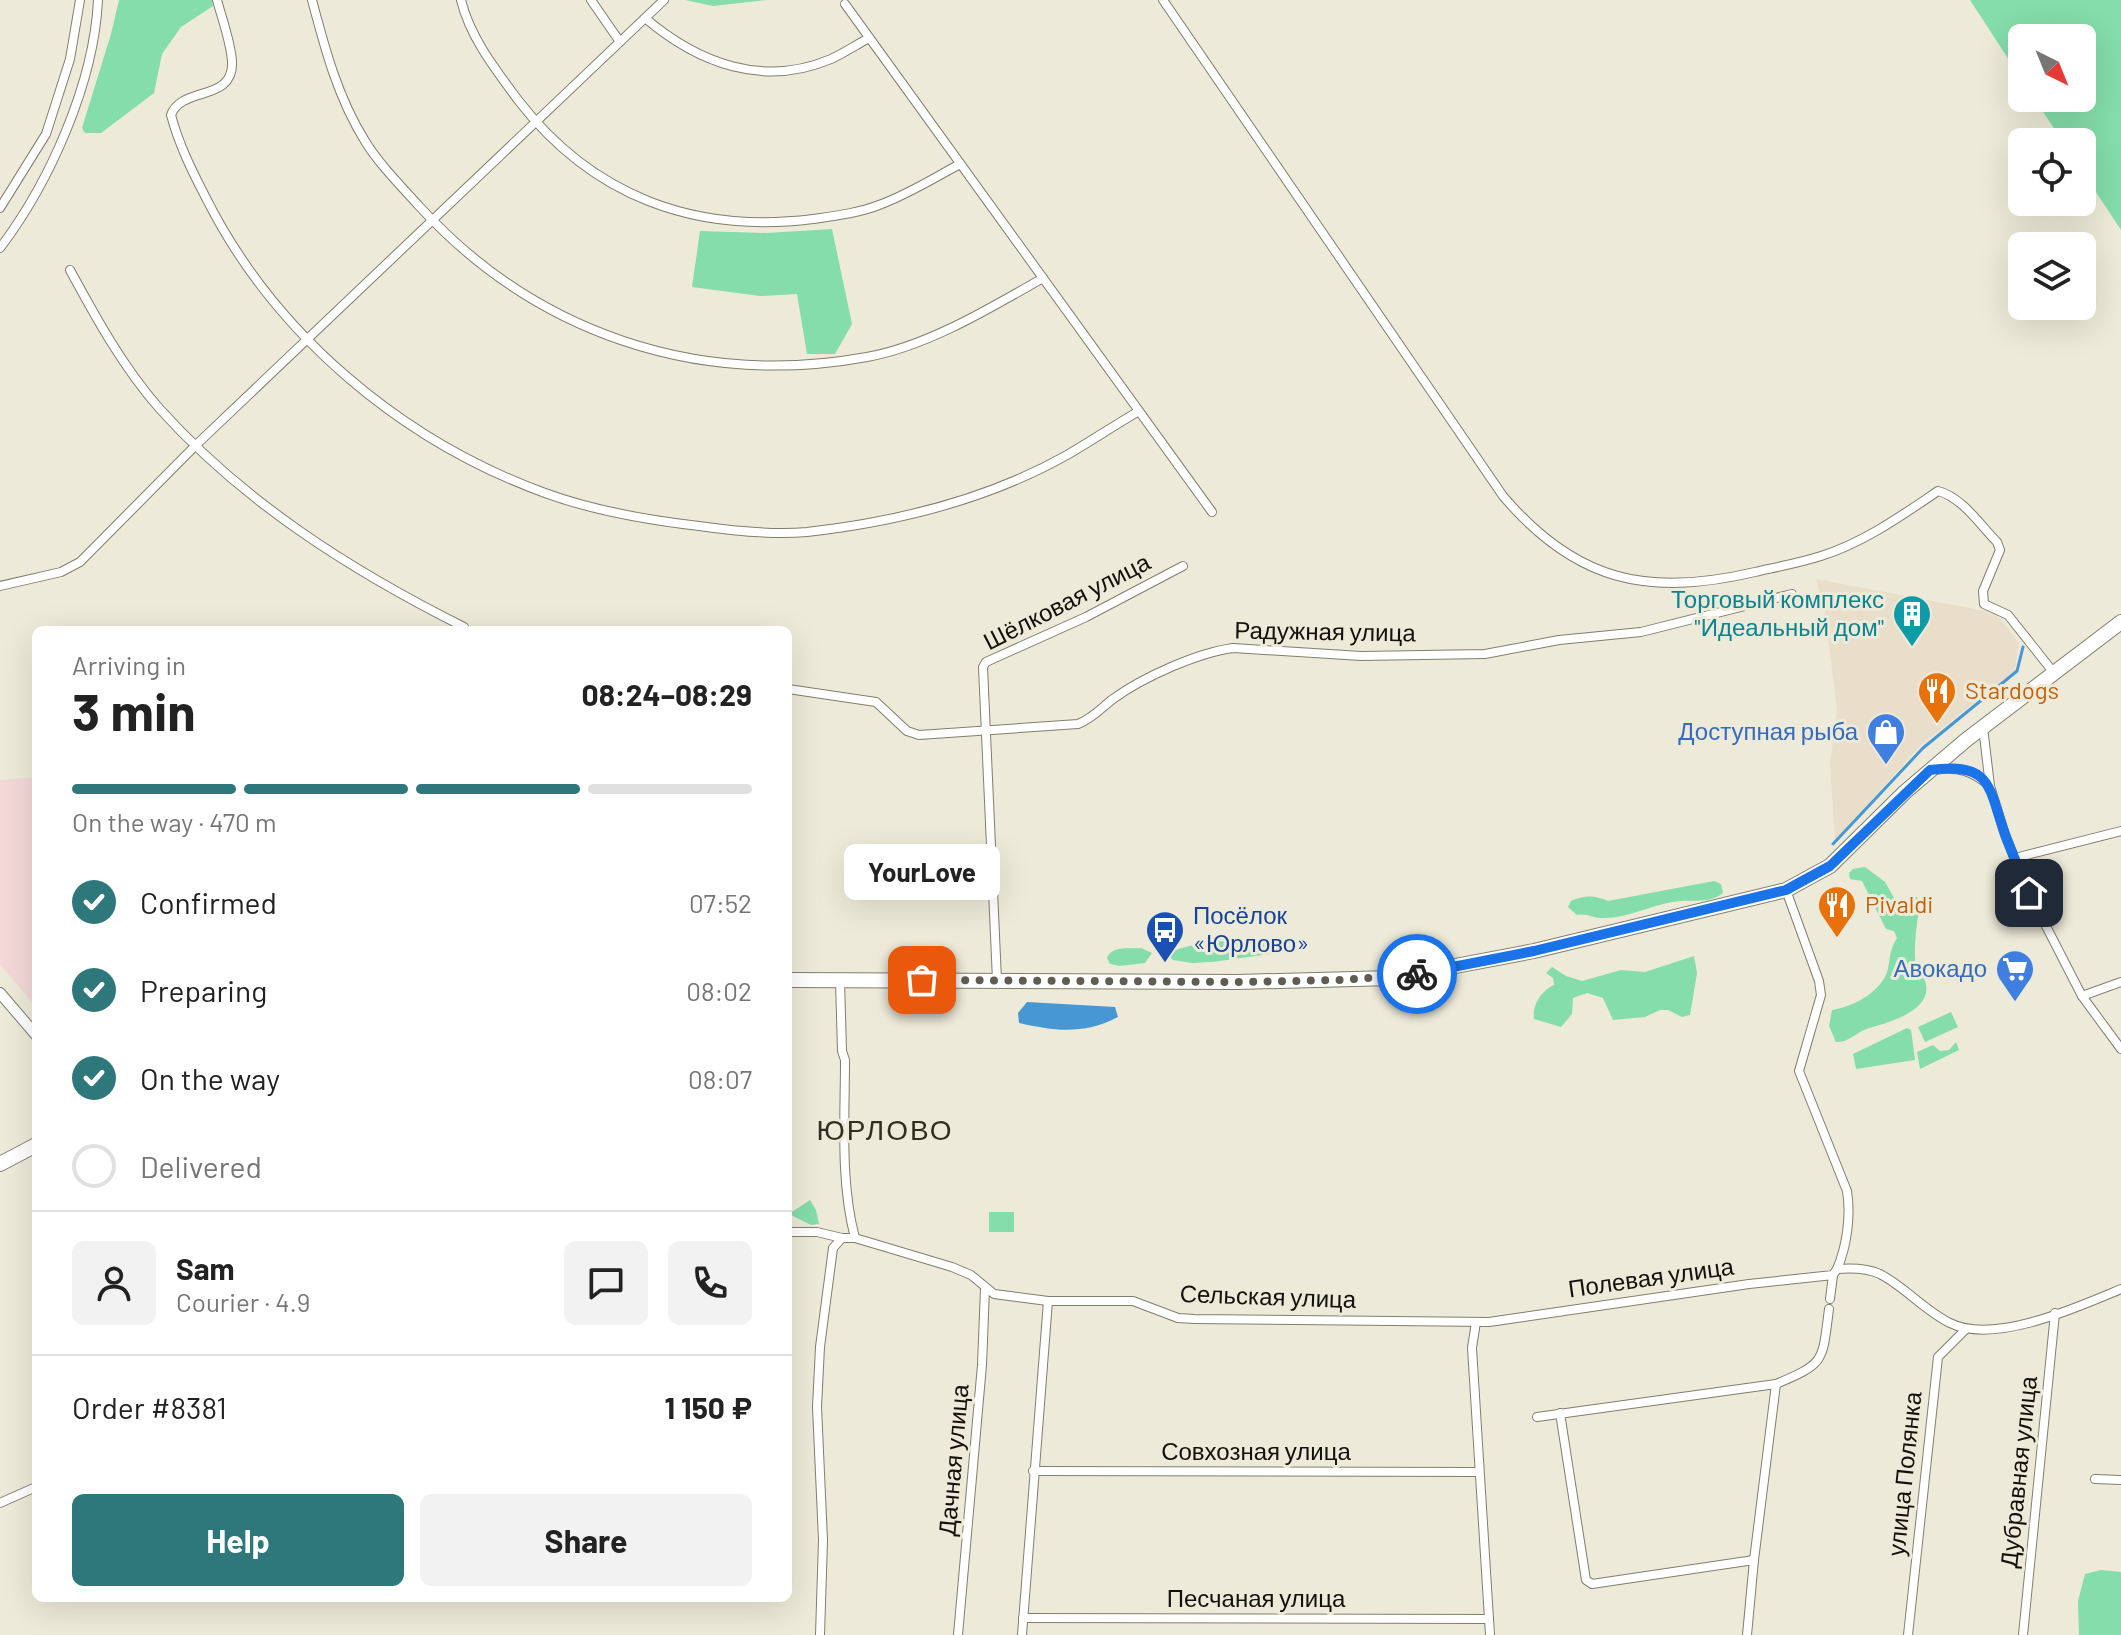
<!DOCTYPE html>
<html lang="en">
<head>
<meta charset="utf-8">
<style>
  :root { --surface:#fff; --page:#f2f2f2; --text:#222; --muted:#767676; --line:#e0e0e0; --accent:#2e787b }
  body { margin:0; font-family:Barlow,sans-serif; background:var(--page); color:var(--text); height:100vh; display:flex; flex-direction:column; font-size:30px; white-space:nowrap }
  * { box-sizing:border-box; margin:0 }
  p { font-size:26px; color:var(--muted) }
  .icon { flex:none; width:44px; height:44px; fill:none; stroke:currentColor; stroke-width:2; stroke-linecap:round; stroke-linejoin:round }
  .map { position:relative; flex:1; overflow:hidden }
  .sheet { position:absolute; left:32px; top:626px; width:760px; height:976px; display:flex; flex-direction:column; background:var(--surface); border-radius:12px; box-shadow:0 8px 32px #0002 }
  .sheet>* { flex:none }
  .needle { width:52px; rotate:137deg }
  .buttons { position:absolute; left:2008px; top:24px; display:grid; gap:16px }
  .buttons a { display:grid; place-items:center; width:88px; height:88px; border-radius:12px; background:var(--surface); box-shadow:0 8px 32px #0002; font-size:40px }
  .pin { position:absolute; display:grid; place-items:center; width:68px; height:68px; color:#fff; margin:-34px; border-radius:16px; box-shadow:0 4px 12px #0006 }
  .courier { position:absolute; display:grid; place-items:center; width:80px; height:80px; margin:-40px; border:6px solid #1a73e8; border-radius:50%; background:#fff; color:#222; box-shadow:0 2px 10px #0007 }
  .bubble { position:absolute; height:56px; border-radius:12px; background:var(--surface); box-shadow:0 8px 32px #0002; font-size:26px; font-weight:700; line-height:56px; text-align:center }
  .overview em { font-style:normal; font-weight:700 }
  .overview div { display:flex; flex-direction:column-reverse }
  .overview { display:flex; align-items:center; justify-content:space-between; height:136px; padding:0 40px }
  h1 { font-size:52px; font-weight:700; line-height:60px }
  .bar { display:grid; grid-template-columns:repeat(4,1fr); gap:12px 8px; align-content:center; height:96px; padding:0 40px }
  .bar i { height:10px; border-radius:6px; background:var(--line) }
  .bar .current { background:var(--accent) }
  .bar p { grid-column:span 4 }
  .line { display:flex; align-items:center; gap:20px; padding:0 40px; border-top:2px solid var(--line) }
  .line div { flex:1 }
  .round { display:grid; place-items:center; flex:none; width:84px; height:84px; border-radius:12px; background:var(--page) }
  ol { padding:0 40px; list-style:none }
  li { display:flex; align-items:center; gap:24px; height:88px }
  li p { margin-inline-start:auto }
  li .icon { padding:8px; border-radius:50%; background:var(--accent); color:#fff; stroke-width:4 }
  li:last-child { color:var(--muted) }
  li i { width:44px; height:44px; border:4px solid var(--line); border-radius:50% }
  .primary-button { display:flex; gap:16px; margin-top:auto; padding:16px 40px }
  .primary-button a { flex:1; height:92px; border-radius:12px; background:var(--accent); color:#fff; font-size:32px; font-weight:700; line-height:92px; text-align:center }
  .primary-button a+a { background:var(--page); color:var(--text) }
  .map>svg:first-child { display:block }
  .commercial { fill:#e9deca }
  .industrial { fill:#f3d8d7 }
  .green { fill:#84ddab }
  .water { fill:#4797d5 }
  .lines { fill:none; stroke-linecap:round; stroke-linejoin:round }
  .stream { stroke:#4797d5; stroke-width:3 }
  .minor-casing { stroke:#827e6f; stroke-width:10 }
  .tertiary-casing { stroke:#827e6f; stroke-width:12 }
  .primary-casing { stroke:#827e6f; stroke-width:16 }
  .minor { stroke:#fff; stroke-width:8 }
  .tertiary { stroke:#fff; stroke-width:10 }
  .primary { stroke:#fff; stroke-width:14 }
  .done { stroke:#5f5d53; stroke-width:8; stroke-dasharray:0 14.4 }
  .route { stroke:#1a73e8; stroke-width:10 }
  .labels { text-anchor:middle; stroke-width:6; stroke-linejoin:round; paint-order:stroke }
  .culture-label { font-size:24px; fill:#0d838f; stroke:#edead9; text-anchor:end }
  .street-label { font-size:24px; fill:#12110b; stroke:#edead9 }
  .food-label { font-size:24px; fill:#c56008; stroke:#edead9; text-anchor:start }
  .shop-label { font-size:24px; fill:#366cbe; stroke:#edead9; text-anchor:end }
  .transit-label { font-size:24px; fill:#164399; stroke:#edead9; text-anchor:start }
  .quarter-label { font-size:28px; letter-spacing:2px; fill:#312e21; stroke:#edead9 }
</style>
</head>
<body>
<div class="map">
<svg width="2121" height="1635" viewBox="0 0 2121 1635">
  <rect width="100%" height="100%" fill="#edead9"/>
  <polygon class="commercial" points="1816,579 1985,611 2000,618 2019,644 2015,670 1921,745 1835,841 1830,764 1837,710 1825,611"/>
  <polygon class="industrial" points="36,777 36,1007 0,964 0,780"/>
  <g class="green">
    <polygon points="119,0 212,0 213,6 181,27 162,54 154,93 101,133 85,133 82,128 111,34"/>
    <polygon points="685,0 767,0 713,6"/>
    <polygon points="1970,0 2121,0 2121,230 2082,171 2082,142 2063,142 2034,98 2082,98 2082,38 2022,38 2022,80"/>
    <polygon points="832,229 852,324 835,354 807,354 797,294 760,296 692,287 700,231 767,233"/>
    <path d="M1865 867 1885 882 1898 905 1917 897 1921 904C1917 914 1913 955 1916 965 1918 971 1923 975 1925 981 1935 1010 1888 1023 1869 1028 1856 1032 1849 1043 1836 1042L1829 1026 1832 1010C1853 1007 1882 992 1888 969 1890 958 1890 949 1897 938L1894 931 1886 929 1862 881 1850 879 1849 873 1853 869Z"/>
    <path d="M1714 881 1721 884 1723 893C1711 903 1695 900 1681 901 1654 903 1628 919 1601 918 1592 918 1587 913 1577 915L1568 907 1571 901C1584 895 1595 895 1608 901Z"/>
    <path d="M1259 938 1271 942 1274 949 1270 954 1212 962 1192 963 1173 960 1168 955C1181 942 1239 940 1259 938Z"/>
    <path d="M1141 948 1152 953 1145 963 1120 966 1110 964 1107 958C1112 945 1129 949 1141 948Z"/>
    <path d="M1694 956 1697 973 1690 1015 1682 1017 1668 1010H1660L1645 1017 1613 1020 1603 998 1587 993 1573 998 1572 1014 1561 1027 1534 1019C1532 1005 1542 990 1554 985L1553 978 1546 973 1552 967 1566 976 1582 981 1621 970 1645 972Z"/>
    <polygon points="1951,1012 1958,1027 1925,1042 1918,1027"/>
    <polygon points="1907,1028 1911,1030 1915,1060 1856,1069 1853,1054"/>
    <polygon points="1956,1042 1959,1050 1920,1069 1917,1052 1933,1045 1940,1051 1949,1050"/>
    <polygon points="810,1200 816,1210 819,1224 811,1225 789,1214"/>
    <rect x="989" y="1212" width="25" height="20"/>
    <polygon points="2101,1570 2121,1572 2121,1635 2079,1635 2078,1601 2085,1574"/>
  </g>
  <path class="water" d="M1027 1002 1115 1007 1118 1017C1083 1035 1055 1031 1019 1023L1018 1013Z"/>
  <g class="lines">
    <polyline class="stream" points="1833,844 1923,748 2017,671 2023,647"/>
    <g class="minor-casing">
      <g id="minor">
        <path d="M217 0C222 19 231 42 232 62 234 102 181 86 171 115 179 145 192 171 206 198 275 335 402 441 545 493 594 511 647 520 699 526 734 531 772 535 807 532 896 522 989 499 1067 455 1091 441 1115 425 1139 411"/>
        <path d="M312 0C325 49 338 98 365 141 379 164 400 185 419 206 535 333 697 388 867 357 928 346 990 308 1043 278"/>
        <path d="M461 0C470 37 495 69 518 100 592 196 694 234 813 219 834 216 859 213 879 205 907 195 934 178 960 164"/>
        <polyline points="591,0 620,42"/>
        <path d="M1163 0 1503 496C1576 582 1648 597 1755 572 1777 567 1799 563 1821 556 1863 543 1901 516 1938 491 1962 497 1981 526 1997 542L2000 550 1983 591 1984 604 2008 615 2054 673"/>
        <polyline points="845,4 1212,512"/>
        <path d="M645 18C698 63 763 88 831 59 844 53 856 45 869 38"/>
        <polyline points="0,208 46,134 70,59 80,0"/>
        <path d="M0 248C50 182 94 83 98 0"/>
        <path d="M70 270C96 318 123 367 159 408 243 502 352 571 464 627"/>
        <polyline points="0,586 61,572 80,562 196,445 664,0"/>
        <path d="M788 689 876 702 907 731 919 735 1078 724C1093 718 1101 708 1113 699 1143 677 1197 653 1233 648L1361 656 1485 654 1559 640 1641 632 1792 594"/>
        <polyline points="1983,727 1990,786 2005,835 2029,893 2082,996 2121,1049"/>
        <path d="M1935 770C1958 766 1972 771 1990 786"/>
        <polyline points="2015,858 2121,831"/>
        <path d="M1786 890 1819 981 1821 995 1799 1071 1847 1191C1851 1215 1847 1246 1837 1269"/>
        <path d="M840 980 842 1051 845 1060C845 1119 840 1181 855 1238"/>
        <polyline points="997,980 983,667 986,662 1086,617 1183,566"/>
        <polyline points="2082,996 2121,982"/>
        <path d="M788 1232H817L842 1238H855L952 1267 971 1275 994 1294 1048 1301H1133L1178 1318 1194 1319 1489 1322 1749 1284 1833 1275 1837 1269C1850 1268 1867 1268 1880 1274 1905 1287 1924 1310 1950 1323 1994 1345 2078 1307 2121 1289"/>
        <polyline points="1830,1299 1833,1275"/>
        <polyline points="1476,1322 1472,1348 1490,1635"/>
        <polyline points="1560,1413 1586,1580 1592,1584 1754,1560"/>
        <polyline points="1537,1417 1776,1384"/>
        <polyline points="1033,1471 1478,1472"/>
        <polyline points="2095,1479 2121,1480"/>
        <polyline points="0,1503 36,1487"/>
        <polyline points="1023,1618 1489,1619"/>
        <polyline points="820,1635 823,1540 817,1407 820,1347 833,1248 842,1238"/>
        <polyline points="958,1635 982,1365 985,1289"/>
        <polyline points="1022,1635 1048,1301"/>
        <path d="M1747 1635 1754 1560 1776 1384C1826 1363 1822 1362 1829 1309"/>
        <polyline points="1908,1635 1938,1357 1966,1329"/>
        <polyline points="2023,1635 2055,1313"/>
      </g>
    </g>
    <g class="tertiary-casing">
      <polyline id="tertiary" points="0,993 36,1035"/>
    </g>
    <g class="primary-casing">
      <g id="primary">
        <polyline points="788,980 1237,982 1392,978 1534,951 1786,890 1830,866 1905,792 1966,740 2121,622"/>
        <polyline points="0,1164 36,1145"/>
      </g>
    </g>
    <use href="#minor" class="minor"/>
    <use href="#tertiary" class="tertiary"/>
    <use href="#primary" class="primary"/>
  </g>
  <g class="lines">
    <polyline class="done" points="922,980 1237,982 1343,980 1417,974"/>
    <path class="route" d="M1417 974 1534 951 1786 890 1830 866 1930 770C1992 762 1988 786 2005 834 2012 854 2021 873 2029 893"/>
  </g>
  <defs>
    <g id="building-pin" transform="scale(2)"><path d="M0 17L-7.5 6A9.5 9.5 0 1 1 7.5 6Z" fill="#0f9aa8" stroke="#edead9"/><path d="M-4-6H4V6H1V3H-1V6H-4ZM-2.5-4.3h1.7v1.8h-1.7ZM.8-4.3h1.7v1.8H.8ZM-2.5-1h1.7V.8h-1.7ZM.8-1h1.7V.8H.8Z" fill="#fff"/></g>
    <g id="restaurant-pin" transform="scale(2)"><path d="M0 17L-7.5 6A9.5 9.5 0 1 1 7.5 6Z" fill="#e8710a" stroke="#edead9"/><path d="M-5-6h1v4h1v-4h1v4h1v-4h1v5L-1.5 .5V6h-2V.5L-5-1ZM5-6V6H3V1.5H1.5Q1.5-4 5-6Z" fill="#fff"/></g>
    <g id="shop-pin" transform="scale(2)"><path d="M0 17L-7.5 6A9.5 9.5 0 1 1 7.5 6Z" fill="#3f7fe0" stroke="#edead9"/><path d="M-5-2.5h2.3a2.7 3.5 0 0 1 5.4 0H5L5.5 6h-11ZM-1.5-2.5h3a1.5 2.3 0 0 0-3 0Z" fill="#fff"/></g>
    <g id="bus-pin" transform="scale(2)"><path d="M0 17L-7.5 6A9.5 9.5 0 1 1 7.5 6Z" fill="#1a4fb4" stroke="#edead9"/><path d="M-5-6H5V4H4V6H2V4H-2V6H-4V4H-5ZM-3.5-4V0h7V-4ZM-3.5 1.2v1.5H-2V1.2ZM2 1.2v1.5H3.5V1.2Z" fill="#fff"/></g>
    <g id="supermarket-pin" transform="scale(2)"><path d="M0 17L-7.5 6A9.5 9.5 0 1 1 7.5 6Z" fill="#3f7fe0" stroke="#edead9"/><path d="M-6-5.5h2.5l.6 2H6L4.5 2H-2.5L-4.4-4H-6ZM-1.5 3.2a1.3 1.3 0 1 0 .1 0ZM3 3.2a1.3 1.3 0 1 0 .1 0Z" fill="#fff"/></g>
  </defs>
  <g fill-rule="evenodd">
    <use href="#building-pin" x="1912" y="614"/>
    <use href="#restaurant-pin" x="1937" y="691"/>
    <use href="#shop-pin" x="1886" y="732"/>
    <use href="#restaurant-pin" x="1837" y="905"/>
    <use href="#bus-pin" x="1165" y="930"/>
    <use href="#supermarket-pin" x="2015" y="969"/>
  </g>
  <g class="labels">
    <g class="culture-label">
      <text x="1884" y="608">Торговый комплекс<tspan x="1884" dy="28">"Идеальный дом"</tspan></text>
    </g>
    <g class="street-label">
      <text transform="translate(1067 602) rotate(-27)" y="8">Шёлковая улица</text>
      <text transform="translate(1325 632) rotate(1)" y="8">Радужная улица</text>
      <text transform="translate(1651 1278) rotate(-8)" y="8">Полевая улица</text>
      <text transform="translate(1268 1297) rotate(2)" y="8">Сельская улица</text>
      <text x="1256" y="1460">Совхозная улица</text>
      <text transform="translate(954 1460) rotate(-85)" y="8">Дачная улица</text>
      <text transform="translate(2019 1472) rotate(-84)" y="8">Дубравная улица</text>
      <text transform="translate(1905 1474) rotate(-84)" y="8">улица Полянка</text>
      <text x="1256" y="1607">Песчаная улица</text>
    </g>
    <g class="food-label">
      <text x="1965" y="699">Stardogs</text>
      <text x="1865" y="913">Pivaldi</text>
    </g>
    <g class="shop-label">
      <text x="1858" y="740">Доступная рыба</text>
      <text x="1987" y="977">Авокадо</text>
    </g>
    <g class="transit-label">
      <text x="1193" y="924">Посёлок<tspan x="1193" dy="28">«Юрлово»</tspan></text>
    </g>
    <g class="quarter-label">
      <text x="885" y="1140">ЮРЛОВО</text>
    </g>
  </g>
</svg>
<div class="buttons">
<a><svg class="needle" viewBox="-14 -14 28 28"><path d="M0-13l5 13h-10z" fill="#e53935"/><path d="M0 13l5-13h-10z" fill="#767676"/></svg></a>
<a><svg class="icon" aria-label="locate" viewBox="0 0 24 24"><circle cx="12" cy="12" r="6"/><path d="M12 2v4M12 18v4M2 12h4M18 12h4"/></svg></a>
<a><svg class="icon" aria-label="layers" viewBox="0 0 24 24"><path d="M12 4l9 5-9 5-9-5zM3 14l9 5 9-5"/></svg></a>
</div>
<div class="pin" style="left:922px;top:980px;background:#ea580c"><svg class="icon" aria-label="bag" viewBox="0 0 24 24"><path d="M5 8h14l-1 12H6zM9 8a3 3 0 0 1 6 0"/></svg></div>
<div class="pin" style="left:2029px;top:893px;background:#1f2937"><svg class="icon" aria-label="home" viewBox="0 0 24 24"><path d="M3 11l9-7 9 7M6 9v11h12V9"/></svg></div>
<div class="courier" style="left:1417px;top:974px"><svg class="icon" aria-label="bike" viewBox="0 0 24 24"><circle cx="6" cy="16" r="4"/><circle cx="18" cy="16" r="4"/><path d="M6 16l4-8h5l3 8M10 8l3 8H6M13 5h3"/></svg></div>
<div class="bubble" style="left:844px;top:844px;width:156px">YourLove</div>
<section class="sheet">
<div class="overview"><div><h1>3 min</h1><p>Arriving in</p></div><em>08:24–08:29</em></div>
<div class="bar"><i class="current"></i><i class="current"></i><i class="current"></i><i></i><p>On the way · 470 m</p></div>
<ol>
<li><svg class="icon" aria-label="check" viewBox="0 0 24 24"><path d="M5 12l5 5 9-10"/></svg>Confirmed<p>07:52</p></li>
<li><svg class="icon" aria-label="check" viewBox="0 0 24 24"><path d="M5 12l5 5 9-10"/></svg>Preparing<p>08:02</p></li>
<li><svg class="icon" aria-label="check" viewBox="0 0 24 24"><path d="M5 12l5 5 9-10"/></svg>On the way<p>08:07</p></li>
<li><i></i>Delivered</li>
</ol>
<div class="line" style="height:144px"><a class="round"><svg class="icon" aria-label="person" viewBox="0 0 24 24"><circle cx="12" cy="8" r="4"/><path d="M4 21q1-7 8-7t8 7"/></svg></a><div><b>Sam</b><p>Courier · 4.9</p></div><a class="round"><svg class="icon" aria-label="chat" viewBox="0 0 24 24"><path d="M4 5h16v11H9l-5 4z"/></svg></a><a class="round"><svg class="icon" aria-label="phone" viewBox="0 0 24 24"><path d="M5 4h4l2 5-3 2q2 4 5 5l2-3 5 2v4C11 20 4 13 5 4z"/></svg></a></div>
<div class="line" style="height:104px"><div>Order #8381</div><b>1 150 ₽</b></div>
<div class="primary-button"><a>Help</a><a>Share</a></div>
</section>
</div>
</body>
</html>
